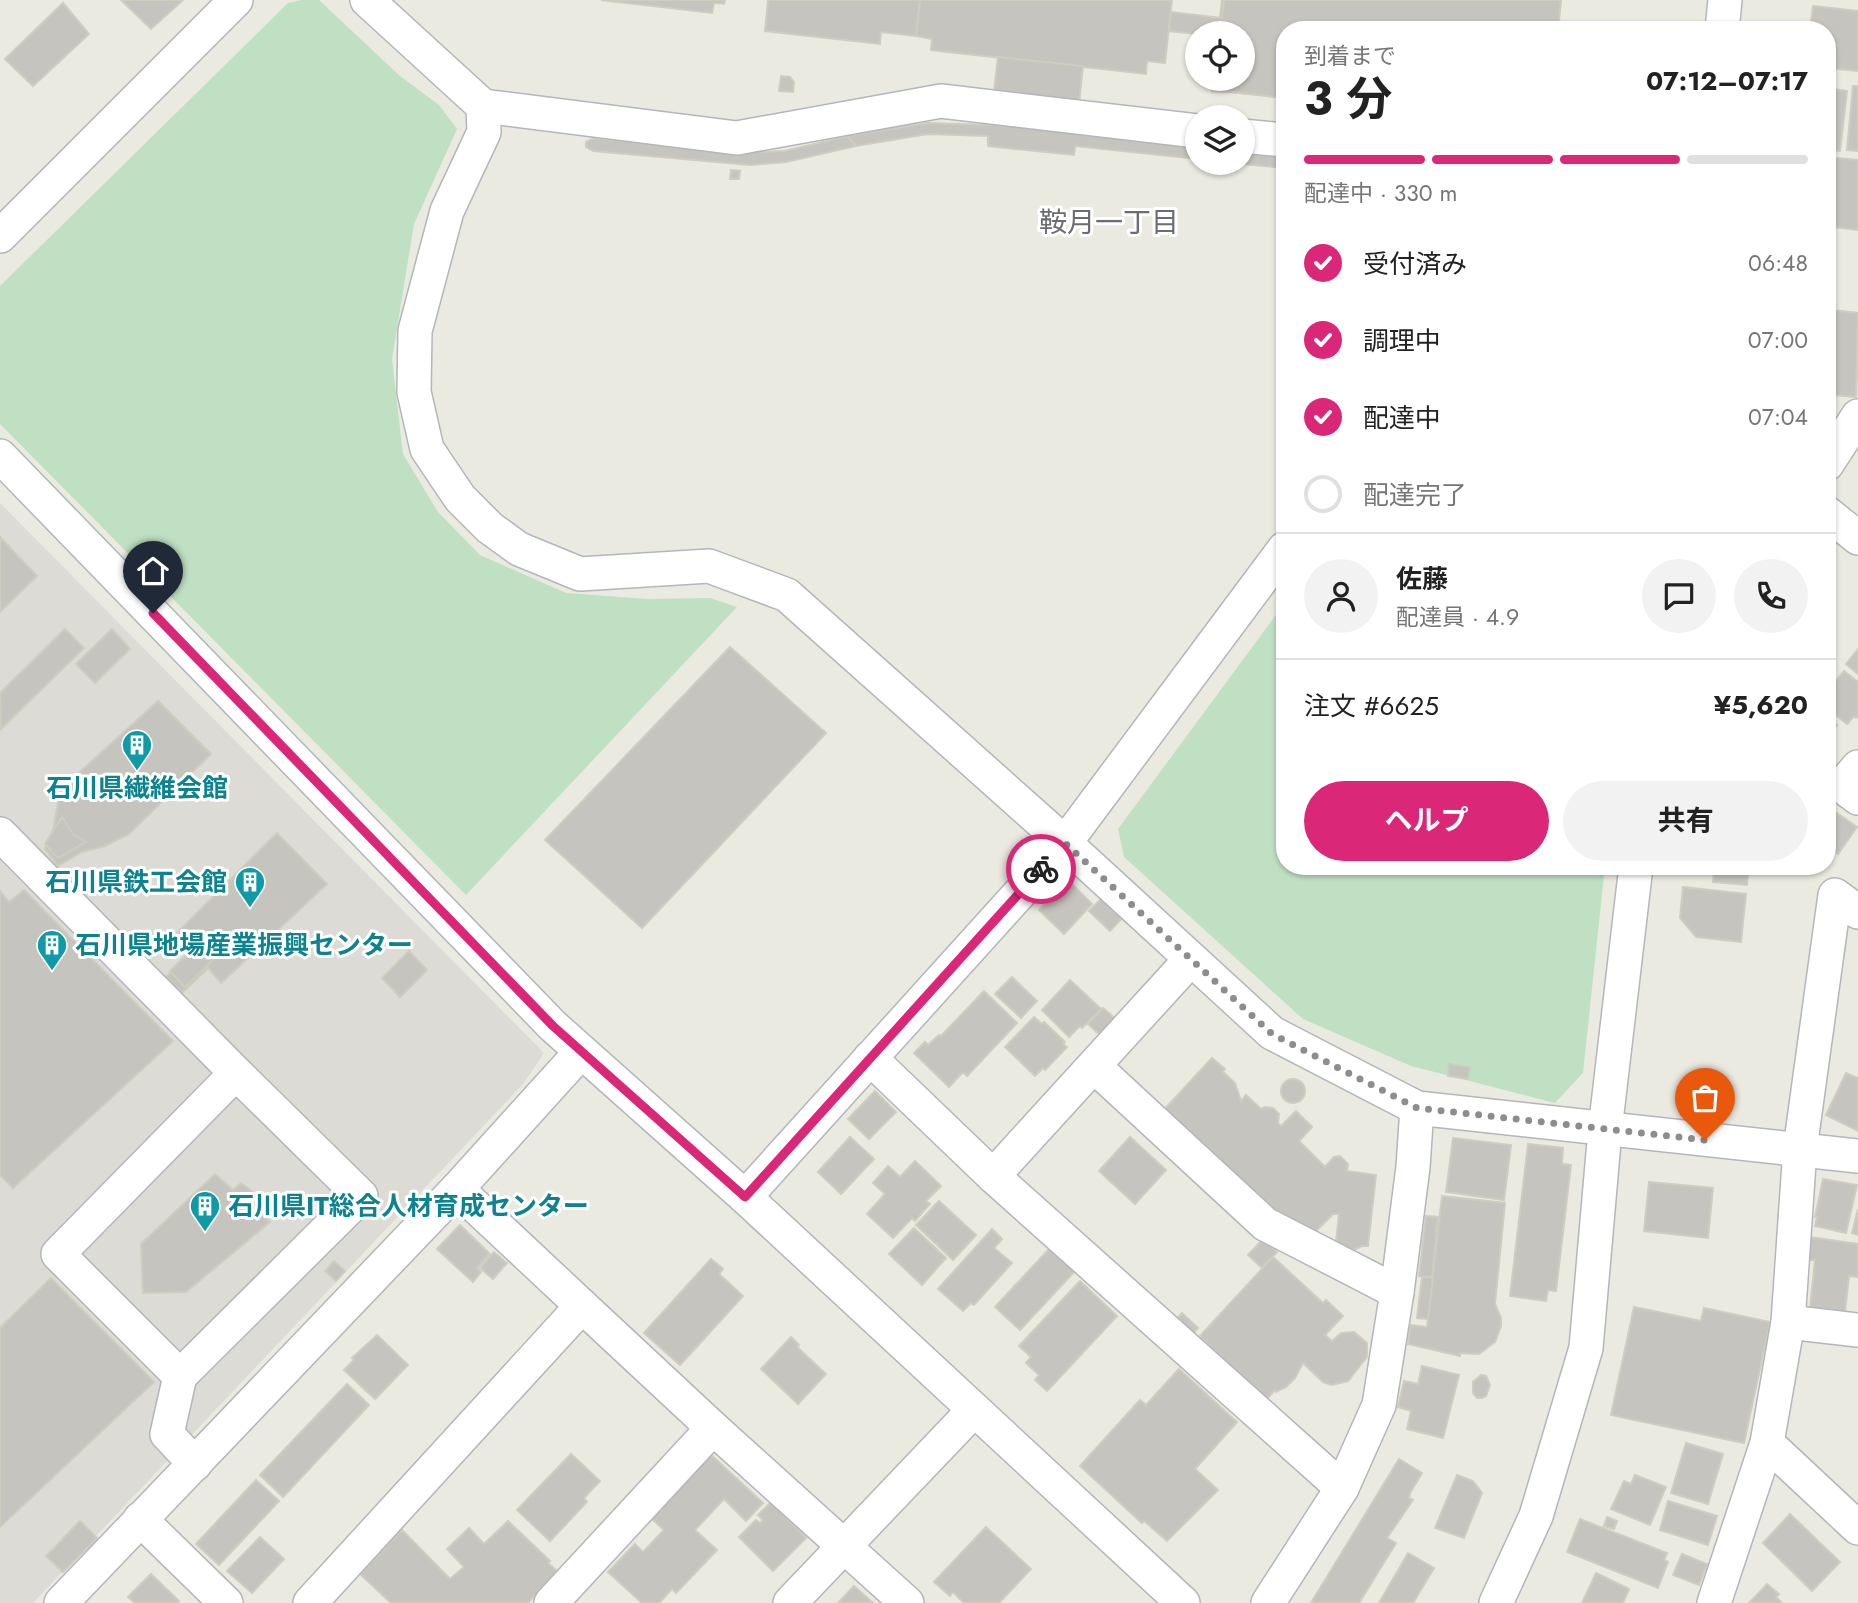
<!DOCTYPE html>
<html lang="ja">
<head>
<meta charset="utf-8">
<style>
  :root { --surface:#fff; --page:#f2f2f2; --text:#222; --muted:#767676; --line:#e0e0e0; --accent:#db2777 }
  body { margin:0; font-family:Jost,"Noto Sans JP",sans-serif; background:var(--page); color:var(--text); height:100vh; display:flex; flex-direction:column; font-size:26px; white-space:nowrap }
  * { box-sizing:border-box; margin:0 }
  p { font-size:23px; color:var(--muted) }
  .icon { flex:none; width:38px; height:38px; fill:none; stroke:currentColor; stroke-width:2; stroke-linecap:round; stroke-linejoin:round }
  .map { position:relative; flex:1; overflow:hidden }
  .details { position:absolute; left:1276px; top:21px; width:560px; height:854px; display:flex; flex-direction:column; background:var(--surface); border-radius:28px; box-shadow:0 2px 5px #0004 }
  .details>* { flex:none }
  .tools { position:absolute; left:1185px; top:21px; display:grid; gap:14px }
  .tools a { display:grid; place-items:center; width:70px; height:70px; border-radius:50%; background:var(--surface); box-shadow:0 2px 5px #0004; font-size:35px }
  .pin { position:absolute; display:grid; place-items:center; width:60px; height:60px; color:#fff; margin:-72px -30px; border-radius:50% 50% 50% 0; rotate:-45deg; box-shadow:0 0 7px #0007 }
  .pin .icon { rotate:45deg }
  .courier { position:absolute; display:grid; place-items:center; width:70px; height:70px; margin:-35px; border:5px solid #db2777; border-radius:50%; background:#fff; color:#222; box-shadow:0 2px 9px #0007 }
  .summary em { font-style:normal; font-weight:700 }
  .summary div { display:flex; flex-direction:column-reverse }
  .summary { display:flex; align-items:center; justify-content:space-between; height:119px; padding:0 28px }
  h1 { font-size:46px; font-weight:700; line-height:52px }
  .bar { display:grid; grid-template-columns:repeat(4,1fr); gap:10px 7px; align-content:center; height:84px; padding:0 28px }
  .bar i { height:9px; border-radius:5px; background:var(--line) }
  .bar .active { background:var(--accent) }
  .bar p { grid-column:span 4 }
  .line { display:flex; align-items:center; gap:18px; padding:0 28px; border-top:2px solid var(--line) }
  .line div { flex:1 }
  .round { display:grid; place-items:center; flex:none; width:74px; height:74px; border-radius:37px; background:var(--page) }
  ol { padding:0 28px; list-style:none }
  li { display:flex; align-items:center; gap:21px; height:77px }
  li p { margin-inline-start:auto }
  li .icon { padding:7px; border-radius:50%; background:var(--accent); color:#fff; stroke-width:4 }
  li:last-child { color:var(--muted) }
  li i { width:38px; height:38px; border:4px solid var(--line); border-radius:50% }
  .cta { display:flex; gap:14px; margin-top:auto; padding:14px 28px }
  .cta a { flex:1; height:80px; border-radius:42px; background:var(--accent); color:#fff; font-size:28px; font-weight:700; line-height:80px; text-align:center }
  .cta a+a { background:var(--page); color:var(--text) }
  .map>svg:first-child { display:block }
  .industrial { fill:#dcdbd5 }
  .green { fill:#bfe0c3 }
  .building { fill:#c6c4be; stroke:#cfccc0; stroke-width:2 }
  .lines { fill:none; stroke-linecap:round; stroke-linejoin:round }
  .minor-casing { stroke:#b3b6ba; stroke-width:36 }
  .minor { stroke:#fff; stroke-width:33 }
  .done { stroke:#8c8e8d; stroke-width:7; stroke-dasharray:0 12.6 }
  .route { stroke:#db2777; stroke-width:9 }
  .labels { text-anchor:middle; stroke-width:6; stroke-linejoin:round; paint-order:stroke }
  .culture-label { font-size:26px; font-weight:bold; fill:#0d838f; stroke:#fff; text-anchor:start }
  .neighbourhood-label { font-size:28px; fill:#6b6d72; stroke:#fff }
</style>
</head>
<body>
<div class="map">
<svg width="1858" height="1603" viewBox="0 0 1858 1603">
  <rect width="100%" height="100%" fill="#ebeae1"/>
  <polygon class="industrial" points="0,503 544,1053 523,1084 33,1603 0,1603"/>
  <g class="green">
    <polygon points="302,0 319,0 400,76 439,105 457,129 414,224 392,359 403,454 438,512 480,555 566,593 647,599 710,598 737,607 466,895 0,424 0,286 288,3"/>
    <polygon points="1284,604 1284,866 1605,866 1583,1073 1555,1103 1411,1066 1303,1019 1124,857 1118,829"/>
  </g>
  <g class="building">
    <polygon points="121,0 183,0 151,29"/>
    <polygon points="601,0 725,0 724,4 714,3 712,13"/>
    <polygon points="768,0 920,0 916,36 881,32 880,44 765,31"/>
    <polygon points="920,0 1172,0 1165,63 1147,61 1146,74 931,50 932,39 916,36"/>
    <polygon points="1222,0 1561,0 1557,30 1284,30 1284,96 1212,91 1213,79 1242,79 1242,33 1218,33"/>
    <polygon points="1224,0 1561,0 1558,30 1284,30 1284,98 1214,90 1215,79 1242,79 1242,33 1197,34 1169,31 1171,12 1222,18"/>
    <polygon points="63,3 89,34 33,86 5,59"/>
    <polygon points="1813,6 1858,11 1858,71 1827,68 1827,30 1810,30"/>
    <polygon points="998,57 1083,66 1076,132 1197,146 1197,159 1075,146 1074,155 988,146 988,136 928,134 856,146 847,136 928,123 990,125"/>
    <polygon points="781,76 790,77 794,82 793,92 779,91"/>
    <polygon points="1853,86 1858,86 1858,151 1847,150"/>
    <polygon points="1827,88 1847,91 1840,151 1827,150"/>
    <polygon points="847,136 856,146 786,162 750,165 593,151 586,147 586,142 594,138 712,150 762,152 785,151"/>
    <polygon points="1242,151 1284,155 1284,168 1232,163 1242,163"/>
    <polygon points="1827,157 1858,160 1858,230 1827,226"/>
    <polygon points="731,170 740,171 739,179 730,179"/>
    <polygon points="1830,310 1858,313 1856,397 1827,394 1827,336"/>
    <polygon points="1830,310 1858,313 1856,397 1827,394 1827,336"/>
    <polygon points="0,537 37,576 0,612"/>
    <polygon points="65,629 84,648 1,729 0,693"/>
    <polygon points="112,629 130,649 95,683 76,664"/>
    <polygon points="730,647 826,733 642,928 545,840"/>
    <polygon points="1858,649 1858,674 1846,664"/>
    <polygon points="1844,671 1858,682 1858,716 1856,718 1854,716 1847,724 1827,708 1827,692"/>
    <polygon points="158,701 211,754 129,834 105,846 82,852 58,866 45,849 54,826 60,790"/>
    <polygon points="1827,717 1837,725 1827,737"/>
    <polygon points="1827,806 1857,827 1838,854 1827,846"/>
    <polygon points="62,817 73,834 86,842 58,858 45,844"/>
    <polygon points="277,833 327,884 221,983 208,968 182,993 166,977 190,951 175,935"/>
    <polygon points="1719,866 1749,866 1747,885 1713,882 1714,872 1718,872"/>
    <polygon points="1068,880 1092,904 1064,934 1039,910"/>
    <polygon points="1683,887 1746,894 1741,942 1696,937 1680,918"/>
    <polygon points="24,890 173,1041 13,1188 0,1175 0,891 9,902"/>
    <polygon points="1102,898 1123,917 1110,931 1089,911"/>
    <polygon points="200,942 215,958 185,987 170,971"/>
    <polygon points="409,951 427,970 400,997 382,978"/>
    <polygon points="1012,977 1037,1001 1021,1018 995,994"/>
    <polygon points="1070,980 1101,1009 1082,1028 1080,1026 1069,1037 1042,1010"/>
    <polygon points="984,991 1017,1023 967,1076 963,1072 949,1087 914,1053 925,1042 928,1045 939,1035 941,1036"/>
    <polygon points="1103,1008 1118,1021 1103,1038 1088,1024"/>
    <polygon points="1034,1017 1042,1024 1044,1022 1065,1042 1063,1044 1067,1047 1045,1070 1043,1068 1035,1076 1005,1047"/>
    <polygon points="1212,1058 1225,1069 1223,1072 1235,1083 1241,1101 1246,1095 1261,1109 1265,1107 1273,1108 1279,1114 1278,1123 1281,1126 1296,1111 1312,1127 1299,1141 1325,1167 1334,1157 1340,1156 1348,1164 1347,1171 1376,1175 1368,1246 1362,1246 1351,1251 1343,1249 1336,1242 1339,1214 1333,1214 1313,1234 1273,1213 1162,1112"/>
    <polygon points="1449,1064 1470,1067 1468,1079 1448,1076"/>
    <polygon points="1846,1073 1858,1078 1858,1131 1826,1115"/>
    <circle cx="1293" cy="1091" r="12"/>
    <polygon points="875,1091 896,1112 869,1139 848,1119"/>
    <polygon points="850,1137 874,1159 841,1194 818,1172"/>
    <polygon points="1130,1137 1166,1170 1135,1204 1099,1171"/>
    <polygon points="1453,1138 1511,1145 1504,1200 1446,1192"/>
    <polygon points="1528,1144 1563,1148 1562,1164 1571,1165 1556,1291 1548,1290 1546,1301 1510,1296"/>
    <polygon points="915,1161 941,1186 926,1201 930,1204 915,1221 912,1218 893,1238 867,1214 885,1194 873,1183 888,1166 900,1177"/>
    <polygon points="215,1174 233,1190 241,1183 253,1192 248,1204 270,1222 186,1292 143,1293 141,1244"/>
    <polygon points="1823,1179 1857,1185 1846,1233 1815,1226 1817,1217 1815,1217"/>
    <polygon points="1649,1182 1713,1188 1708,1238 1644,1231"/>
    <polygon points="1442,1196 1505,1203 1495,1304 1501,1318 1501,1326 1495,1342 1479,1354 1460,1353 1460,1356 1408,1344 1411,1325 1427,1327"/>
    <polygon points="939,1201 976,1235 953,1260 916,1225"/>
    <polygon points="1858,1209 1858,1235 1852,1233"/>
    <polygon points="1426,1216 1438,1217 1432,1277 1419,1276"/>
    <polygon points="460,1225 490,1254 477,1268 481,1272 473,1282 437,1249"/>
    <polygon points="914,1228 946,1258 922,1285 889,1254"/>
    <polygon points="992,1229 1002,1239 994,1248 1012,1263 974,1305 971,1303 963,1311 938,1289"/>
    <polygon points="1810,1237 1858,1244 1858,1277 1849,1276 1845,1312 1810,1308 1815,1260 1808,1260"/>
    <polygon points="1263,1239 1277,1252 1262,1268 1248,1255"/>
    <polygon points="1050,1248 1075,1271 1020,1330 995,1307"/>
    <polygon points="494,1252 507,1263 493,1279 480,1268"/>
    <polygon points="1273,1257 1323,1303 1326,1300 1343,1316 1325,1335 1332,1341 1341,1333 1354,1332 1367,1343 1367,1357 1348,1381 1332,1385 1323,1382 1303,1363 1295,1378 1286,1387 1276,1392 1275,1390 1266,1400 1200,1336"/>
    <polygon points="711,1259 723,1269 719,1274 743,1296 680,1365 644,1333"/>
    <polygon points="334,1261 345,1271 336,1281 325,1271"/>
    <polygon points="1422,1277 1433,1278 1428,1319 1417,1318"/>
    <polygon points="51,1278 154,1382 0,1527 0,1328"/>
    <polygon points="1080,1281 1117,1316 1047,1391 1035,1380 1039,1375 1026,1363 1031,1357 1019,1346"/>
    <polygon points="1634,1307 1701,1321 1704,1308 1770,1322 1744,1443 1611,1415"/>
    <polygon points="1182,1313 1198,1328 1192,1335 1176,1320"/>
    <polygon points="377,1335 408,1365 375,1399 344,1370 354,1360 352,1358"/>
    <polygon points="791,1337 799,1345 797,1347 826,1374 798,1404 761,1369"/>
    <polygon points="1422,1366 1459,1375 1443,1438 1407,1429 1411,1411 1398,1407 1404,1381 1418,1384"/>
    <polygon points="1179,1369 1237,1422 1195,1469 1218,1490 1167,1541 1144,1521 1142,1523 1080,1466 1140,1400 1146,1405"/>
    <polygon points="1481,1375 1486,1376 1490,1385 1486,1396 1482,1398 1477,1398 1473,1393 1473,1382"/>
    <polygon points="347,1384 369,1405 283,1497 260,1475"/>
    <polygon points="1686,1443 1723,1454 1708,1504 1671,1493"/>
    <polygon points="708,1452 763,1503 746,1521 724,1499 695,1530 717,1550 676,1593 672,1589 659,1603 642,1603 608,1572 635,1544 643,1552 664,1530 649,1516"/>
    <polygon points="571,1454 600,1481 584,1498 587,1502 550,1541 517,1510"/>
    <polygon points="1399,1459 1422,1473 1410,1493 1409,1498 1413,1500 1387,1538 1396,1543 1359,1603 1311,1603"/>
    <polygon points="1457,1475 1473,1481 1482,1493 1464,1538 1435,1528"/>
    <polygon points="1635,1475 1666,1487 1650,1525 1611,1509 1624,1481 1631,1484"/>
    <polygon points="256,1480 279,1501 219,1565 196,1544"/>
    <polygon points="775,1498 786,1510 782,1514 806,1538 773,1571 739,1537 756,1520 760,1523 763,1520 758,1515"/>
    <polygon points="1668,1501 1717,1516 1708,1545 1660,1530"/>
    <polygon points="1790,1514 1840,1562 1812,1591 1763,1543"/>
    <polygon points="1607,1517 1617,1521 1614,1529 1604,1526"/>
    <polygon points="1580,1519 1667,1553 1664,1560 1668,1562 1658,1588 1567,1552"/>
    <polygon points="80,1521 97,1538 63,1572 46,1556"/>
    <polygon points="508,1521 550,1561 548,1563 557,1571 528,1603 391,1603 360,1574 402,1530 450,1579 464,1567 447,1549 469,1528 484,1544"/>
    <polygon points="986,1527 1031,1569 999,1603 964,1603 953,1592 950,1596 934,1582"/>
    <polygon points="260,1537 284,1559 252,1593 227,1571"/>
    <polygon points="1408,1553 1434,1568 1413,1603 1379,1603"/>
    <polygon points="1682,1554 1707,1564 1699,1585 1673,1575"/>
    <polygon points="1596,1573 1629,1589 1623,1603 1582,1603"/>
    <polygon points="151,1574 179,1601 177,1603 135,1603 128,1597"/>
    <polygon points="1767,1584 1779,1594 1776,1597 1782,1603 1749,1603"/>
    <polygon points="854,1586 873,1603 838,1603"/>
  </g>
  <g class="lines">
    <g class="minor-casing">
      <g id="minor">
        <polyline points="367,0 483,106 484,132 447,211 415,331 414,392 427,449 460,498 490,528 519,549 580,574 709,566 787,595 1065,843 1272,1033 1417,1108 1858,1156"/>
        <polyline points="1722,30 1725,0"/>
        <polyline points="483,106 737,138 941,101 1197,131"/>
        <polyline points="1242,136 1284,140"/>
        <polyline points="0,236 236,0"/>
        <polyline points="0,456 553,1026 745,1197 1183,1603"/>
        <polyline points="1827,464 1858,416"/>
        <polyline points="1827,513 1858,538"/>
        <polyline points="1858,767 1842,786 1858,798"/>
        <polyline points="0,834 236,1073 58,1254 180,1376 167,1434 195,1464"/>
        <polyline points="870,1058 993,1176 1342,1488"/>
        <polyline points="1094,1066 1265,1224 1397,1292"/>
        <polyline points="993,1176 1191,959"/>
        <polyline points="745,1197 1065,843 1284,549"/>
        <polyline points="582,1306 713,1428 907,1603"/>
        <polyline points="1788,1322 1858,1330"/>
        <polyline points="180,1376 361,1196 236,1073"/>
        <polyline points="1767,1443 1858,1528"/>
        <polyline points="140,1519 226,1603"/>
        <polyline points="61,1603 457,1189 581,1052"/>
        <polyline points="310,1603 582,1306 457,1189"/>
        <polyline points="551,1603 713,1428"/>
        <polyline points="790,1603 973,1411"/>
        <polyline points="1268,1603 1342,1488 1379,1405 1397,1292 1413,1167 1417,1108"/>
        <polyline points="1496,1603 1536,1516 1586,1348 1605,1130 1636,866"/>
        <polyline points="1714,1603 1767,1443 1788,1322 1800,1149 1835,895 1858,912"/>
      </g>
    </g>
    <use href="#minor" class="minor"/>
  </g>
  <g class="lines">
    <polyline class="done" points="1041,869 1065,843 1272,1034 1417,1108 1705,1140"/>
    <polyline class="route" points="153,613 553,1026 745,1197 1041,869"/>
  </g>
  <defs>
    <g id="building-pin" transform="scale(1.575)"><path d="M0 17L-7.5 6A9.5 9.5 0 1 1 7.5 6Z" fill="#0f9aa8" stroke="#fff"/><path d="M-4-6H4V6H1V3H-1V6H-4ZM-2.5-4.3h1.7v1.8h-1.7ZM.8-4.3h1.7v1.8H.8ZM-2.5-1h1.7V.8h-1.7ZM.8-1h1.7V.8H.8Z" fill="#fff"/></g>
  </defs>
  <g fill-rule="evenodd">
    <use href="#building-pin" x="137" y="745"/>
    <use href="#building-pin" x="250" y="882"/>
    <use href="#building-pin" x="52" y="945"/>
    <use href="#building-pin" x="205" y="1206"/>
  </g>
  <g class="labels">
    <g class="culture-label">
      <text x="137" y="797" text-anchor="middle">石川県繊維会館</text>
      <text x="227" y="891" text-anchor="end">石川県鉄工会館</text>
      <text x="75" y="954">石川県地場産業振興センター</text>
      <text x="228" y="1215">石川県IT総合人材育成センター</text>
    </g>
    <g class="neighbourhood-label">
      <text x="1109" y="232">鞍月一丁目</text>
    </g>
  </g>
</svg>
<div class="tools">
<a><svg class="icon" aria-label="locate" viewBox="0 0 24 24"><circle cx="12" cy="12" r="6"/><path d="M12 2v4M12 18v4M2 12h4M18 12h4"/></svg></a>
<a><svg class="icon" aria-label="layers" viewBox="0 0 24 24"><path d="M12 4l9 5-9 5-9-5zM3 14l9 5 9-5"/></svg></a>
</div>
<div class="pin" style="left:1705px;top:1140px;background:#ea580c"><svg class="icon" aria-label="bag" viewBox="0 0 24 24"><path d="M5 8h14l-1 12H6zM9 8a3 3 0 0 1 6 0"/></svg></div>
<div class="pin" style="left:153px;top:613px;background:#1f2937"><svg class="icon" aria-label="home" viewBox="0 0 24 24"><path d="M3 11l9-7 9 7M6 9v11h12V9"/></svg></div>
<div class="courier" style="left:1041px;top:869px"><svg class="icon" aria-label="bike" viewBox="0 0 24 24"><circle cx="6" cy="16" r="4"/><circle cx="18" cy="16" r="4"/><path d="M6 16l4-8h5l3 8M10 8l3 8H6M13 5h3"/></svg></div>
<section class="details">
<div class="summary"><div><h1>3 分</h1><p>到着まで</p></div><em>07:12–07:17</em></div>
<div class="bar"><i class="active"></i><i class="active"></i><i class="active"></i><i></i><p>配達中 · 330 m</p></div>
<ol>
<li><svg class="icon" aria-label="check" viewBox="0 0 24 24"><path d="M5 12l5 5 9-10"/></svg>受付済み<p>06:48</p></li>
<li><svg class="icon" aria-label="check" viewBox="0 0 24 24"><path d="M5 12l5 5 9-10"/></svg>調理中<p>07:00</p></li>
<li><svg class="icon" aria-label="check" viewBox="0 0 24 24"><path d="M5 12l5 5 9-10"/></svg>配達中<p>07:04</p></li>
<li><i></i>配達完了</li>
</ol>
<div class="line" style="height:126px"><a class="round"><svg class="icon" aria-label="person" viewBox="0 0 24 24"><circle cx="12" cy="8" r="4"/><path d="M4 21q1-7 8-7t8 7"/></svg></a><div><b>佐藤</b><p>配達員 · 4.9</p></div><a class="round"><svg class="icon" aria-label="chat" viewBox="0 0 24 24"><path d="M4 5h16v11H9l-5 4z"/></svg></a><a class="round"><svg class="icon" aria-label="phone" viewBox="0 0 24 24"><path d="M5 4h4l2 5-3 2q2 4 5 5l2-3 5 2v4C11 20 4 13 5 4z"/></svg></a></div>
<div class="line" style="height:91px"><div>注文 #6625</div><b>¥5,620</b></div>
<div class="cta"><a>ヘルプ</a><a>共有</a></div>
</section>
</div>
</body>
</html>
